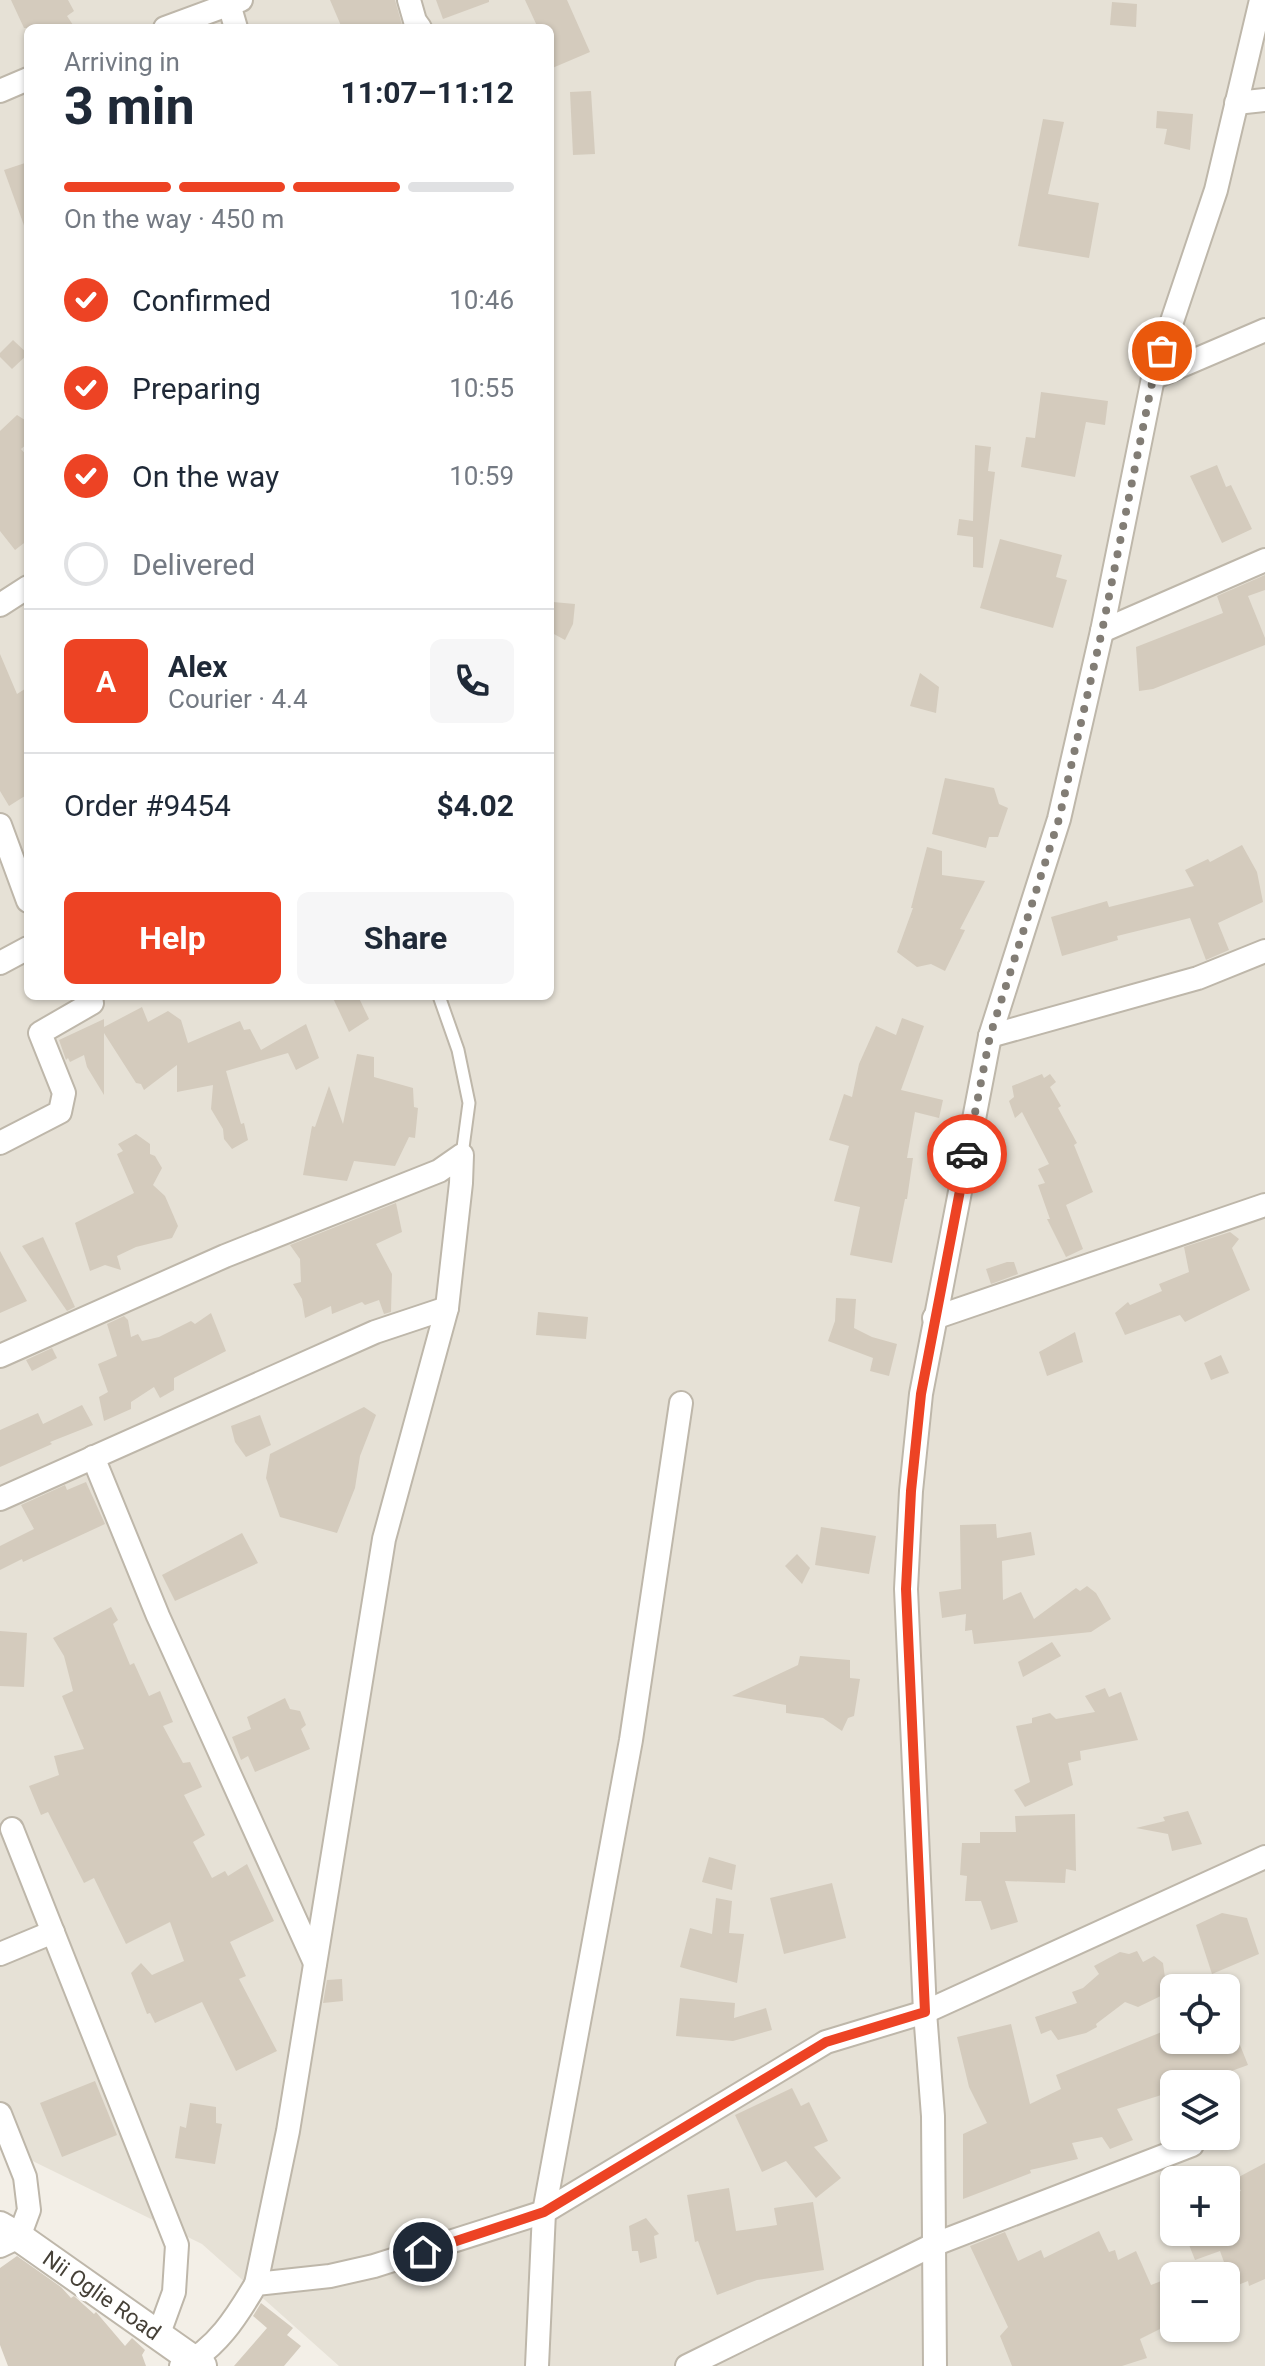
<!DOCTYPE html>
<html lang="en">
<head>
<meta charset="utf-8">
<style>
  :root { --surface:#fff; --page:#f6f6f7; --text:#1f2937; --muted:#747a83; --line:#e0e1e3; --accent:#ed4324 }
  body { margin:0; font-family:Roboto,sans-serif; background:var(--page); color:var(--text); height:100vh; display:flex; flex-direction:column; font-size:30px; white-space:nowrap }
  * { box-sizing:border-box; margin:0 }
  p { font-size:26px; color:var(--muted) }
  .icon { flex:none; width:44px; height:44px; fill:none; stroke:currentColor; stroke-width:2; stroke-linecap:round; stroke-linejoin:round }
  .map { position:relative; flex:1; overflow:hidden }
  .drawer { position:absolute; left:24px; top:24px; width:530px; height:976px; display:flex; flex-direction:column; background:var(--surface); border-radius:12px; box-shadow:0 2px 6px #0004 }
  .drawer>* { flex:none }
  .fabs { position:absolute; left:1160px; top:1974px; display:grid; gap:16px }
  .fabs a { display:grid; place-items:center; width:80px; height:80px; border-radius:12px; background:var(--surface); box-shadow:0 2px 6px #0004; font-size:40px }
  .pin { position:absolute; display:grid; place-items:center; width:68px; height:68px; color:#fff; margin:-34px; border:4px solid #fff; border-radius:50%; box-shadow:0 2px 8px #0007 }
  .courier { position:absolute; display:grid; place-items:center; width:80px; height:80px; margin:-40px; border:6px solid #ed4324; border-radius:50%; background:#fff; color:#222; box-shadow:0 2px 10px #0007 }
  .headline em { font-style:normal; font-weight:700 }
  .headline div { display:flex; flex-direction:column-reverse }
  .headline { display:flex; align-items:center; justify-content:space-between; height:136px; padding:0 40px }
  h1 { font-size:52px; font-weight:700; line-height:60px }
  .bar { display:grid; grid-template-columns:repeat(4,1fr); gap:12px 8px; align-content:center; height:96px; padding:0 40px }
  .bar i { height:10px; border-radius:6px; background:var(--line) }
  .bar .active { background:var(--accent) }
  .bar p { grid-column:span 4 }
  .line { display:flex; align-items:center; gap:20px; padding:0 40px; border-top:2px solid var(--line) }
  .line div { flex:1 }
  .round { display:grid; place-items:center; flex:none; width:84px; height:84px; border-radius:12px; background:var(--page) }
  ol { padding:0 40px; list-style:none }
  li { display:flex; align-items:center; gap:24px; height:88px }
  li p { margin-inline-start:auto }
  li .icon { padding:8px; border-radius:50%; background:var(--accent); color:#fff; stroke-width:4 }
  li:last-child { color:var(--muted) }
  li i { width:44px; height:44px; border:4px solid var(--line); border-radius:50% }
  .cta { display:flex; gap:16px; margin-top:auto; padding:16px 40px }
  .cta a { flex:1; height:92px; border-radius:12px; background:var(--accent); color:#fff; font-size:32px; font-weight:700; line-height:92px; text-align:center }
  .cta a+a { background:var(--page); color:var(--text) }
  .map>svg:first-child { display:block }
  .residential { fill:#e6e1d6; fill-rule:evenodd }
  .building { fill:#d4cbbd }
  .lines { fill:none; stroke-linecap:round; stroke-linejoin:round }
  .service-casing { stroke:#beb7aa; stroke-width:15 }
  .minor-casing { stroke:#beb7aa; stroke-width:26 }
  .tertiary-casing { stroke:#beb7aa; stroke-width:32 }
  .service { stroke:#fff; stroke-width:11 }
  .minor { stroke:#fff; stroke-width:22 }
  .tertiary { stroke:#fff; stroke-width:28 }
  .done { stroke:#827d75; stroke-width:8; stroke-dasharray:0 14.4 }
  .route { stroke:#ed4324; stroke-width:10 }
  .labels { text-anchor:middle; stroke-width:8; stroke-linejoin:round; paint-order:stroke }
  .street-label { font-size:22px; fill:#454037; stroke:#fff }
</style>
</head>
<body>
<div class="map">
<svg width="1265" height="2366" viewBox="0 0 1265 2366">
  <rect width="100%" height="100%" fill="#f3efe7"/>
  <path class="residential" d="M0 0H1265V2366H339L202 2244 0 2145ZM28 28H550V996H28ZM1174 1988H1226V2040H1174ZM1174 2084H1226V2136H1174ZM1174 2180H1226V2232H1174ZM1174 2276H1226V2328H1174Z"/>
  <g class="building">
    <polygon points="11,0 68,0 74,11 67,16 75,28 24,28"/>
    <polygon points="330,0 395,0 403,28 342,28"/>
    <polygon points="436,0 489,0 489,2 443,19"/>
    <polygon points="525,0 567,0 590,52 550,69 550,28 538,28"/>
    <polygon points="1112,2 1137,4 1136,27 1110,25"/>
    <polygon points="591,91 595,154 573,155 570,92"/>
    <polygon points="1157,111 1193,114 1190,150 1164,144 1167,129 1156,128"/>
    <polygon points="1043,119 1064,122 1048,194 1099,203 1089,258 1018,246"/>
    <polygon points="28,162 28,231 26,231 4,170"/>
    <polygon points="13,340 28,354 12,369 0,357 0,353"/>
    <polygon points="1041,392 1108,401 1105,425 1086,422 1075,477 1021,467 1026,437 1035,438"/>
    <polygon points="17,415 28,422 28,443 21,449 28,457 28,540 15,550 0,531 0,431"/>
    <polygon points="975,445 991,447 988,471 995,472 983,568 973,567 973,537 957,535 959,519 973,521"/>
    <polygon points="1217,465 1226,487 1231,485 1252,529 1222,543 1190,476"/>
    <polygon points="1000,539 1062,555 1056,577 1067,580 1053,628 980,608"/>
    <polygon points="1265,575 1265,590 1248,596 1265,638 1265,645 1153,689 1139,691 1136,647 1223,613 1217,596"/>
    <polygon points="553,602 575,604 573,624 565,640 552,633"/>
    <polygon points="0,654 17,694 28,687 28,794 9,806 0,791"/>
    <polygon points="920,673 939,687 936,713 910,706"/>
    <polygon points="945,778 994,788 999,804 1008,808 998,837 989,837 986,848 932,834"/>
    <polygon points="1242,845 1257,872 1263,902 1218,923 1229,950 1206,960 1190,918 1117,936 1118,940 1062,956 1051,917 1107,901 1109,907 1194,886 1185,870 1208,859 1210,862"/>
    <polygon points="927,847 942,851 942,875 985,881 960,929 965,930 945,971 931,964 917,967 897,952 913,908 911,908"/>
    <polygon points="332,996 358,996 369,1019 349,1032"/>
    <polygon points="142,1007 148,1022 168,1011 181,1020 188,1043 240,1021 244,1030 250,1029 261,1050 306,1024 319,1058 296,1070 288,1053 226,1071 241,1124 244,1123 248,1140 232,1149 224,1139 223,1129 211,1109 213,1085 177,1092 177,1065 144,1090 141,1084 136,1083 104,1033 104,1095 87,1067 84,1055 70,1062 68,1058 66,1060 59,1040 104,1019 104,1027"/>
    <polygon points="902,1018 924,1026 901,1090 943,1100 939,1118 915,1112 907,1158 913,1158 907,1199 905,1199 892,1263 850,1255 860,1207 834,1201 849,1146 829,1140 844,1094 852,1097 859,1064 876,1026 896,1035"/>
    <polygon points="357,1054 374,1057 374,1077 413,1088 414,1107 418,1108 415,1138 409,1137 395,1166 354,1161 347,1181 303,1175 312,1126 315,1127 329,1086 343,1124"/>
    <polygon points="1042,1074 1044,1078 1050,1074 1056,1082 1050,1087 1061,1106 1058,1108 1077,1143 1074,1145 1093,1192 1066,1205 1083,1249 1066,1257 1047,1219 1050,1219 1038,1185 1045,1183 1038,1169 1049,1164 1022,1112 1015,1118 1009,1101 1014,1097 1012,1086"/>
    <polygon points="136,1134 150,1144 150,1154 155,1156 162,1168 153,1185 165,1196 178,1226 172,1238 136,1247 117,1256 121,1270 105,1265 90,1271 75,1223 134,1193 117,1154 123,1151 118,1144"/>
    <polygon points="396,1203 402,1232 376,1244 392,1274 391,1312 384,1314 379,1300 365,1305 362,1302 332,1314 331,1306 305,1318 302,1299 293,1284 301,1282 300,1259 290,1245"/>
    <polygon points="1230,1232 1239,1239 1232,1248 1250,1290 1185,1322 1180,1315 1125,1335 1115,1313 1128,1302 1130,1305 1162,1291 1159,1284 1189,1272 1184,1247"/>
    <polygon points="43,1237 75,1307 67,1311 22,1246"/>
    <polygon points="0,1251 27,1301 0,1313"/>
    <polygon points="1007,1262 1014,1262 1018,1274 991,1284 986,1269"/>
    <polygon points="836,1298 856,1299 854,1328 872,1337 897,1344 889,1376 870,1371 873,1358 828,1341 835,1321"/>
    <polygon points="538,1312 588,1317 586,1339 536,1335"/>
    <polygon points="211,1313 226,1351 174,1378 174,1390 160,1398 154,1387 131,1402 131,1409 104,1421 99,1397 108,1392 98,1364 117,1356 107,1324 124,1316 128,1320 131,1337 138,1334 142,1341 159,1337 191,1321 195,1324"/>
    <polygon points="1075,1332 1083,1362 1047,1376 1039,1352"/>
    <polygon points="52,1348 57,1358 32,1371 26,1360"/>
    <polygon points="1221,1355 1229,1373 1211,1380 1204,1363"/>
    <polygon points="82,1405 93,1425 50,1442 52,1444 0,1467 0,1430 38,1413 43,1424"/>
    <polygon points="364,1407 376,1415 360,1456 355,1488 337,1533 280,1517 266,1478 270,1454"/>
    <polygon points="260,1415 271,1445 246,1457 235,1442 231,1426"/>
    <polygon points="86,1482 105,1524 23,1562 22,1559 0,1570 0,1546 34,1529 21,1505 65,1485 67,1490"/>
    <polygon points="996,1524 997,1538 1031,1532 1035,1555 1002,1561 1003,1600 1021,1592 1034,1619 1076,1588 1080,1591 1087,1586 1096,1593 1111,1619 1091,1632 974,1644 972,1630 965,1631 966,1614 942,1618 939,1592 961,1589 960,1525"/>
    <polygon points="821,1527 876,1536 869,1574 815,1565"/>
    <polygon points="242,1533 258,1563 175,1601 162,1575"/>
    <polygon points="797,1554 810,1568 802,1584 785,1566"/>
    <polygon points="111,1607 118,1620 113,1624 130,1665 134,1663 149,1696 160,1691 173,1722 163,1726 183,1763 190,1762 202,1787 184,1795 205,1835 193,1842 212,1878 225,1871 228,1876 247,1864 274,1921 230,1942 246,1976 239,1979 277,2051 236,2071 202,2002 155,2023 150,2013 147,2014 131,1973 141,1963 152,1975 184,1961 170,1922 126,1944 94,1878 84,1883 48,1812 41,1815 29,1786 59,1775 54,1756 84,1749 62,1696 73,1691 64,1656 53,1638"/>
    <polygon points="0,1631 27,1633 24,1687 0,1686"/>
    <polygon points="1052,1642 1061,1656 1023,1677 1018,1662"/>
    <polygon points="800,1656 850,1660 850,1678 860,1679 854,1716 848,1718 842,1731 823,1718 786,1713 786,1705 732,1696 798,1665"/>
    <polygon points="1105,1688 1109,1697 1121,1692 1138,1740 1080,1751 1081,1760 1068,1763 1073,1785 1025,1807 1014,1790 1030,1782 1016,1726 1032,1723 1032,1718 1050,1713 1056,1719 1095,1712 1085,1696"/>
    <polygon points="285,1698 290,1709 300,1711 306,1725 301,1729 310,1749 255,1772 248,1756 241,1760 232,1737 251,1729 247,1717"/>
    <polygon points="1188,1811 1202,1844 1172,1851 1168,1834 1136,1828 1165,1821 1163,1817"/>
    <polygon points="1075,1814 1076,1871 1066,1869 1065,1883 1005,1881 1018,1922 991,1930 981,1901 965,1901 967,1876 960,1875 962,1843 980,1843 980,1832 1016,1832 1015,1816"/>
    <polygon points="709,1857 736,1865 732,1890 702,1882"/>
    <polygon points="832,1883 846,1938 784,1954 770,1898"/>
    <polygon points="716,1898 732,1901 729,1933 744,1934 737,1983 680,1967 690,1928 712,1934"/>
    <polygon points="1222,1913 1247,1918 1259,1954 1212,1974 1196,1925"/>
    <polygon points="1137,1951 1143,1962 1154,1956 1163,1963 1167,1993 1138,2007 1125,2002 1096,2024 1097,2027 1086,2033 1058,2040 1051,2030 1041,2034 1035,2017 1077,2003 1072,1992 1083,1988 1099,1974 1094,1966 1120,1952 1129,1954"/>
    <polygon points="342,1979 343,2001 323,2003 327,1980"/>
    <polygon points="680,1998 735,2003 734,2018 766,2008 772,2030 733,2041 676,2036"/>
    <polygon points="1011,2024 1030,2104 1061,2089 1056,2075 1174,2027 1174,2040 1238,2040 1248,2065 1226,2073 1227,2077 1202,2084 1174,2084 1174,2091 1117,2109 1133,2140 1110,2149 1102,2137 1072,2143 1078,2159 1030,2170 1031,2173 963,2199 963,2134 987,2123 969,2087 957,2037"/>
    <polygon points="95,2081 117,2135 62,2157 40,2103"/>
    <polygon points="792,2088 801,2106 809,2102 828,2141 814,2147 841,2178 816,2198 786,2161 762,2172 735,2115"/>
    <polygon points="190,2103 216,2107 216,2123 222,2124 215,2164 175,2158 180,2126 186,2128"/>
    <polygon points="1265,2163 1265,2279 1249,2286 1248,2281 1233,2287 1220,2251 1195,2260 1184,2232 1226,2232 1226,2195 1241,2191 1235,2179"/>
    <polygon points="729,2188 736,2231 777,2225 774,2208 813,2202 824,2270 757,2280 717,2295 698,2241 695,2242 687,2195"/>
    <polygon points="646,2218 659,2234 654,2236 657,2258 640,2263 638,2251 632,2251 629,2226"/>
    <polygon points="1099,2231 1109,2252 1115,2250 1118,2260 1136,2251 1151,2285 1174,2276 1174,2322 1140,2339 1147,2358 1122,2366 1012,2366 1000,2336 1008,2327 970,2246 1005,2232 1018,2261 1041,2250 1044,2258"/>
    <polygon points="17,2256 61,2287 71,2298 74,2296 94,2314 96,2312 125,2346 132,2338 145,2350 142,2355 146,2366 8,2366 0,2345 0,2268"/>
    <polygon points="261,2303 293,2328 287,2335 301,2346 284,2366 234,2366 267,2328 253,2316"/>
  </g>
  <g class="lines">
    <g class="service-casing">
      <polyline id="service" points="439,996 458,1050 469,1103 462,1155"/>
    </g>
    <g class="minor-casing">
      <g id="minor">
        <polyline points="409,0 415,21 420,28"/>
        <polyline points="229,4 236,28"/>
        <polyline points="165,28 241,0"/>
        <polyline points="0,91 28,79"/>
        <polyline points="1236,103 1265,100"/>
        <polyline points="1153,378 1265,330"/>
        <polyline points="0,605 28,587"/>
        <polyline points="1102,631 1265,560"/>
        <polyline points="0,825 28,901"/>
        <polyline points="0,963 28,948"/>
        <polyline points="990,1036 1198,978 1265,951"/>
        <polyline points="0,1143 60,1112 64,1093 40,1033 92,1003"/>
        <polyline points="934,1318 1265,1205"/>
        <polyline points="0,1356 225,1256 439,1171 462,1155 461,1183 447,1308 384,1539 288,2131 256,2284"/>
        <polyline points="93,1457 158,1616 315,1963"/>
        <polyline points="0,1499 375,1332 447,1308"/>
        <polyline points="12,1829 177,2245 174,2292 158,2336"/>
        <polyline points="0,1954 53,1932"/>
        <polyline points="0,2114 25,2177 29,2210 19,2237 0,2246"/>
        <path d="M181 2366C216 2350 237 2316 256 2284L330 2276 374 2266 544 2212 826 2042 925 2012 1265 1857"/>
        <polyline points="537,2366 544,2212 631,1740 681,1403"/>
        <polyline points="687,2366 933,2245 1192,2145"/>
        <polyline points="935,2366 933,2116 925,2012 906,1589 911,1491 921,1394 990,1036 1059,819 1102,631 1153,378 1216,190 1261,0"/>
      </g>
    </g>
    <g class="tertiary-casing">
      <polyline id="tertiary" points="0,2226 19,2237 202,2366"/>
    </g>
    <use href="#service" class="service"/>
    <use href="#minor" class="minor"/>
    <use href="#tertiary" class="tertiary"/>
  </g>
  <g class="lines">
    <polyline class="done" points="967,1154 990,1036 1059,819 1102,631 1153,378 1162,351"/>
    <polyline class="route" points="423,2252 544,2212 826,2042 925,2012 906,1589 911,1491 921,1394 967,1154"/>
  </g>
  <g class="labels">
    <g class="street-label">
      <text transform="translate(102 2295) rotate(35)" y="8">Nii Oglie Road</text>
    </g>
  </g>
</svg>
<div class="fabs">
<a><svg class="icon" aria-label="locate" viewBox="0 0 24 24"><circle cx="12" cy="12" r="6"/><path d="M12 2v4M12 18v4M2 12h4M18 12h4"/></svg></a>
<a><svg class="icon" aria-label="layers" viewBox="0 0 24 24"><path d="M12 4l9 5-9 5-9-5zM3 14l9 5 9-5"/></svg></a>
<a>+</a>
<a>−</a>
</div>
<div class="pin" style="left:1162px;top:351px;background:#ea580c"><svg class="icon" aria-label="bag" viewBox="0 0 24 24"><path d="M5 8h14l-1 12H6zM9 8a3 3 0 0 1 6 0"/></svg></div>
<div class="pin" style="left:423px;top:2252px;background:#1f2937"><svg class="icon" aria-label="home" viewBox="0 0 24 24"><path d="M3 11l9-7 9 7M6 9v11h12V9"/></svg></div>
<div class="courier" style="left:967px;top:1154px"><svg class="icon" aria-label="car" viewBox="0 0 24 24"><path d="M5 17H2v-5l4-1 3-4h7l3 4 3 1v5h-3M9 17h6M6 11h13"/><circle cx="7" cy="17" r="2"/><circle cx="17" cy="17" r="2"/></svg></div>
<section class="drawer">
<div class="headline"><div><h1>3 min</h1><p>Arriving in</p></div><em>11:07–11:12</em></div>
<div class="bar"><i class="active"></i><i class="active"></i><i class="active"></i><i></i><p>On the way · 450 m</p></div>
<ol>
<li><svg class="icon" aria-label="check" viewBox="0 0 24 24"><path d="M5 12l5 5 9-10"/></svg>Confirmed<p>10:46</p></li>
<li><svg class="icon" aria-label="check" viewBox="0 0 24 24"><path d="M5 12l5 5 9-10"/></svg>Preparing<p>10:55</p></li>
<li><svg class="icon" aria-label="check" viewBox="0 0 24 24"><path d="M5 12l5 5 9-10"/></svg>On the way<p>10:59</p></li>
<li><i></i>Delivered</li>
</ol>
<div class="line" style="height:144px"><b class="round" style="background:var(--accent);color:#fff">A</b><div><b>Alex</b><p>Courier · 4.4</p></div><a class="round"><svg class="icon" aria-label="phone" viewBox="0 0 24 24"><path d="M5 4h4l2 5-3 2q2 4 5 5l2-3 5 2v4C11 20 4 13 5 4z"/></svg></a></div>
<div class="line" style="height:104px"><div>Order #9454</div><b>$4.02</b></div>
<div class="cta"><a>Help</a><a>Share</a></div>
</section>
</div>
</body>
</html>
